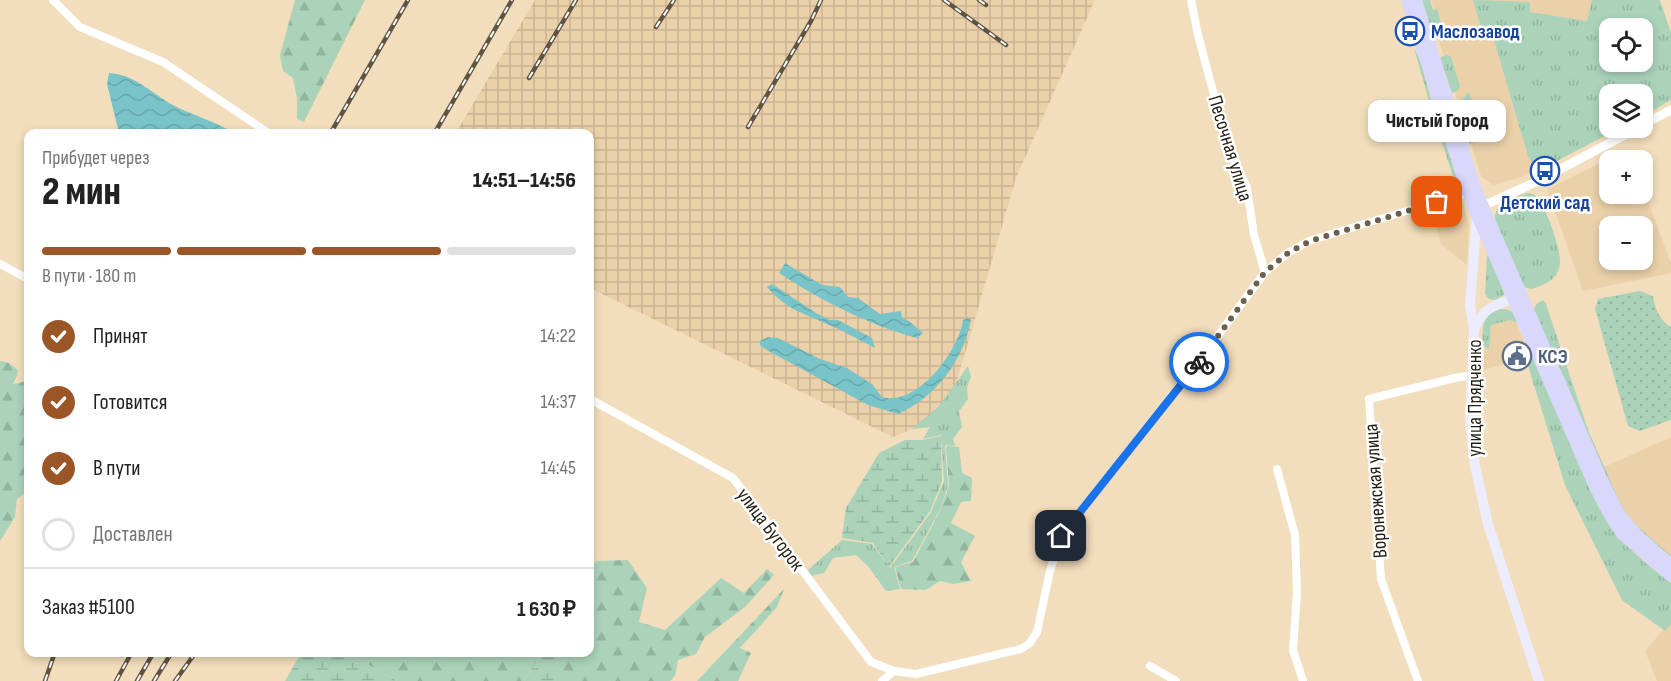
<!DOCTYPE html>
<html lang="ru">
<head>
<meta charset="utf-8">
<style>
  :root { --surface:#fff; --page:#f2f2f2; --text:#222; --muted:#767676; --line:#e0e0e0; --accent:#9a5627 }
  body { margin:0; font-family:"Sofia Sans Condensed",sans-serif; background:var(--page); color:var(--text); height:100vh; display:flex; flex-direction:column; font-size:22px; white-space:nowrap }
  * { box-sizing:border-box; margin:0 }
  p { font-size:20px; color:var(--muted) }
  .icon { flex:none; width:33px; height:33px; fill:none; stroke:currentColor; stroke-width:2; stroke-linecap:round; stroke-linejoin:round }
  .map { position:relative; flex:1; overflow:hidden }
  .details { position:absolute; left:24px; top:129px; width:570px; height:528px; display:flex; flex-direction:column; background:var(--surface); border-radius:12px; box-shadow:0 3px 9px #0003 }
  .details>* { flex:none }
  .tools { position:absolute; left:1599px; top:18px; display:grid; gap:12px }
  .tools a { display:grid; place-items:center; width:54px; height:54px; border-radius:12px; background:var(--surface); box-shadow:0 3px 9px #0003; font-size:30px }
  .pin { position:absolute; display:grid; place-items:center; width:51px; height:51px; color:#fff; margin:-26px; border-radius:12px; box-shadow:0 3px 9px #0006 }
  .courier { position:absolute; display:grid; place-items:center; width:60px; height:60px; margin:-30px; border:4px solid #1a73e8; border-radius:50%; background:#fff; color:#222; box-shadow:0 2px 8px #0007 }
  .bubble { position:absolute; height:42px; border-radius:12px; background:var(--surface); box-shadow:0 3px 9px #0003; font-size:20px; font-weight:800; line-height:42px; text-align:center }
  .headline em { font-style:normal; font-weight:800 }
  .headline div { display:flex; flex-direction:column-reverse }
  .headline { display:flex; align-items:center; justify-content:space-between; height:102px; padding:0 18px }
  h1 { font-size:39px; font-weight:800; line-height:45px }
  .bar { display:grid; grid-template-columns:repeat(4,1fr); gap:9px 6px; align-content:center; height:72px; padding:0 18px }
  .bar i { height:8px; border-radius:4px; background:var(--line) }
  .bar .on { background:var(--accent) }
  .bar p { grid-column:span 4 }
  .line { display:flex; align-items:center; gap:15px; padding:0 18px; border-top:2px solid var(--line) }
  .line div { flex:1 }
  ol { padding:0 18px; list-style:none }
  li { display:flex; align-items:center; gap:18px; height:66px }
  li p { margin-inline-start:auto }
  li .icon { padding:6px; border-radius:50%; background:var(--accent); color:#fff; stroke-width:4 }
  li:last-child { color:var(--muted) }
  li i { width:33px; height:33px; border:3px solid var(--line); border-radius:50% }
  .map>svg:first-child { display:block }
  .built { fill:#ead1aa; fill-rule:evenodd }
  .industrial { fill:url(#industrial-grid) }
  .grass { fill:url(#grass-tufts); fill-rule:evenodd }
  .forest { fill:url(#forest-firs) }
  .wetland { fill:url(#wetland-marsh) }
  .park { fill:url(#park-dots) }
  .water { fill:url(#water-waves) }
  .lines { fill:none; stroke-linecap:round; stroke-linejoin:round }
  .minor { stroke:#fff; stroke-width:8 }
  .tertiary { stroke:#fff; stroke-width:9 }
  .secondary { stroke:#edecfc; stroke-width:10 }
  .primary { stroke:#dad8fa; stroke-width:12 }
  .rail-casing { stroke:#5f5442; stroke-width:4.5 }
  .rail { stroke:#fff; stroke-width:2; stroke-dasharray:7; stroke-linecap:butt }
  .done { stroke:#6c604d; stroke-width:6; stroke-dasharray:0 10.8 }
  .route { stroke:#1a73e8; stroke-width:8 }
  .labels { text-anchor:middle; stroke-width:5; stroke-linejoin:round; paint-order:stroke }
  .transit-label { font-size:20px; font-weight:bold; fill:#164399; stroke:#fff; text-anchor:start }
  .street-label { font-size:20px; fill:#241d11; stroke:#fff }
  .service-label { font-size:20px; font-weight:bold; fill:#4e5e75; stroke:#fff; text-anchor:start }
</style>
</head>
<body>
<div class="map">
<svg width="1671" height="681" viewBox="0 0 1671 681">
  <defs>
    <pattern id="industrial-grid" width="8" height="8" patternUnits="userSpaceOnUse" patternTransform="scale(1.5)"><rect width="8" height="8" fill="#ead1aa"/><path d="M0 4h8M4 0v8" fill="none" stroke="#c9b391"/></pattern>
    <pattern id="grass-tufts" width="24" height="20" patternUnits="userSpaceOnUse" patternTransform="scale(1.5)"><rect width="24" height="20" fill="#aad3ba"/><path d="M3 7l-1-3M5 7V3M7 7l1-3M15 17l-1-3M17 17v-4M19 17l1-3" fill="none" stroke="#92b59f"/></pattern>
    <pattern id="forest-firs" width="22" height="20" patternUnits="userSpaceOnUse" patternTransform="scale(1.5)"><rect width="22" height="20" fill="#aad3ba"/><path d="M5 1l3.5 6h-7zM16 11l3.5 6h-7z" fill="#92b59f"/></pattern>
    <pattern id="wetland-marsh" width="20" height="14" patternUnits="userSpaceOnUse" patternTransform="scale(1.5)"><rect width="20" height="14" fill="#aad3ba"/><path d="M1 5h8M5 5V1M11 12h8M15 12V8" fill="none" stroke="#92b59f"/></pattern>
    <pattern id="park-dots" width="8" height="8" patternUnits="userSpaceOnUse" patternTransform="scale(1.5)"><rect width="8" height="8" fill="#aad3ba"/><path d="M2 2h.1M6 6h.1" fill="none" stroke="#92b59f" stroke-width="1.8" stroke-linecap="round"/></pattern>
    <pattern id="water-waves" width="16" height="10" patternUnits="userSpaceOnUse" patternTransform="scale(1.5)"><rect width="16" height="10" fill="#79c4c9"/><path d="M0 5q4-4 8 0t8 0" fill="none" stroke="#68a8ac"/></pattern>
  </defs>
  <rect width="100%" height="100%" fill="#f2ddbc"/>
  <g class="built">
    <polygon points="1431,0 1641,0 1589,21 1493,18 1538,172 1493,185 1481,176 1432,19 1435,14"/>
    <path d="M1628 150 1632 160H1610V194H1642L1643 188 1671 264V273L1583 291 1547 189ZM1642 226V260H1610V226Z"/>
    <polygon points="1461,196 1469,225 1467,265 1441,244 1433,216 1433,207"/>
    <polygon points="1495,319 1515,319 1530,358 1483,370 1487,324"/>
    <polygon points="1671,437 1671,559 1629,520 1602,468"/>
    <polygon points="1671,621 1671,681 1657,681 1645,651"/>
  </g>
  <polygon class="industrial" points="535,0 1095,0 1016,178 947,415 893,437 590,288 590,134 455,134"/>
  <g class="grass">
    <polygon points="1421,0 1430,0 1433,10 1437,9 1446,41 1435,39"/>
    <path d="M1473 0 1530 2V12L1587 21 1592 0H1660L1671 33V100L1643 116 1642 94H1610V128H1620L1553 163C1542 168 1533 168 1528 156L1490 26 1481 28ZM1610 28H1642V62H1610Z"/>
    <polygon points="1414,48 1420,59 1433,108 1431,108"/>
    <polygon points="1447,55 1451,57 1460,86 1457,91 1452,93 1440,60 1441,57"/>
    <path d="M1469 92 1476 114 1468 117 1473 136 1481 135 1482 138 1475 140 1474 143 1470 144C1460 128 1451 107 1469 92Z"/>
    <polygon points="1434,118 1439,121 1457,178 1454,179"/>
    <path d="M1529 193C1534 194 1537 196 1540 201 1547 211 1561 250 1560 263 1559 275 1551 282 1540 286 1533 289 1530 290 1523 286L1495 222C1493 203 1514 197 1529 193Z"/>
    <polygon points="1487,255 1490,257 1504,289 1504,295 1495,300 1489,299 1485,294"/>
    <polygon points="1543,300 1546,304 1588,430 1621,505 1632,521 1671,556 1671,560 1643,537 1617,503 1534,310 1536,304"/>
    <path d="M1501 309C1511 309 1516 313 1518 323L1510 320 1491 325 1489 349 1482 344C1484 325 1480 315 1501 309Z"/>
    <path d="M1533 356 1597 504C1617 541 1639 558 1671 583V624L1665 631 1622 600 1565 485 1526 359Z"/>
    <polygon points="968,366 971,377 967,387 968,399 959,411 962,427 953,439 955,446 945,445 948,485 941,508 912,561 894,567 900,589 886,591 868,566 856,555 833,558 824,573 811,576 808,570 842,540 872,544 890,568 931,512 944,481 941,435 923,439 930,427 912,429 939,406"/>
  </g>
  <g class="forest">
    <polygon points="295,0 365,0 304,122 297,119 297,98 293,78 283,71 280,55"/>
    <polygon points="0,361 9,363 18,370 17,376 13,384 28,381 28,491 17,499 15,517 0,541"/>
    <polygon points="946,446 959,447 962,473 972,478 971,501 961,502 951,523 975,536 961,562 971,581 953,584 940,581 926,590 901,589 895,567 913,562 941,509 949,485"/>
    <polygon points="628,560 647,588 639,622 665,630 721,578 744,593 767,569 774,575 745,607 705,637 696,654 678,660 675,676 670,681 555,681 559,653 590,652 590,565 598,561"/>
    <polygon points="784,589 777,607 740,648 751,653 738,681 697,681"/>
    <polygon points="347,653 542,653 524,681 397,681"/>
  </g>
  <g class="wetland">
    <polygon points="941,436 942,482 930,511 889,567 873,543 842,538 846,508 879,453 905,440 923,440"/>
    <polygon points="543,652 559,653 555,681 524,681"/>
    <polygon points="301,653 347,653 397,681 285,681"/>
  </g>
  <path class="park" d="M1640 291 1653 296C1655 308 1659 320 1671 327V420L1640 431 1628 426 1595 309 1598 299Z"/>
  <g class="water">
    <path d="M109 73C135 75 149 91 171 104 191 115 215 121 234 133H119L107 84Z"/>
    <path d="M785 263 822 285 840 287 848 297 858 298 880 314 901 311 902 318 909 321 923 333 917 338C869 325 820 300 779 273Z"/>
    <path d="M772 284 816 313 830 320H838L872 338 875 348C859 340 844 331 827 324 801 312 787 310 767 287Z"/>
    <path d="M968 318 971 319C964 360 936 397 898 414L868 405 765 349 760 345V341L768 337 778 338 820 359 847 368 872 384 882 397C918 407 959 350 963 320Z"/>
  </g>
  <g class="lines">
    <g class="minor">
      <polyline points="53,0 80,27 163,62 270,134"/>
      <polyline points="0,264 28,279"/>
      <polyline points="1265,272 1288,253 1309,241 1458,195 1468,193 1471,195"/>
      <polyline points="590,399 733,478 871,662 894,671 916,674 1021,649 1030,643 1037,632 1050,571 1061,536 1200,360 1265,272 1254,235 1247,188 1227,144 1198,35 1191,0"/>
      <polyline points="1277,469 1295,535 1297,593 1293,650 1303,681"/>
      <polyline points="1150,666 1176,681"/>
      <polyline points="882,681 894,671"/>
      <polyline points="1418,681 1381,579 1369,399 1459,377 1471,376"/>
    </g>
    <g class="tertiary">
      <polyline points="1642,125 1671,110"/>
      <polyline points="1483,206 1536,182 1638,128"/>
    </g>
    <g class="secondary">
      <polyline points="1477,212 1470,306 1474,330 1470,422 1475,466 1488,524 1539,681"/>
      <path d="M1474 330C1484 305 1496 305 1519 297"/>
    </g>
    <g class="primary">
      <polyline points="1407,0 1464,181 1476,213 1595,487 1611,517 1622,534 1671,576"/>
      <polyline points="1416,0 1476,190 1601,478 1619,514 1636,534 1671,565"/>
    </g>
    <g class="rail-casing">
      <g id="rail">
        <polyline points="944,0 1006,45"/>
        <polyline points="979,0 986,5"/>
        <polyline points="656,27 674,0"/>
        <polyline points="529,78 576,0"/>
        <polyline points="748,127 811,21 821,0"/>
        <polyline points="330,134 408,0"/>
        <polyline points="434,134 512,0"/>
        <polyline points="45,681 55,652"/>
        <polyline points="116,681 132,652"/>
        <polyline points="137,681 154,652"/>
        <polyline points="154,681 172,652"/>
        <polyline points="175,681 196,652"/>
      </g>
    </g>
    <use href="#rail" class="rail"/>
  </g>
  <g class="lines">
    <polyline class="done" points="1199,362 1265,272 1288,253 1310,241 1437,202"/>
    <polyline class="route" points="1061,536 1199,362"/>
  </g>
  <defs>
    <g id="bus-ring" transform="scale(1.5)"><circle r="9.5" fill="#fff" stroke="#1a4fb4" stroke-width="1.5"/><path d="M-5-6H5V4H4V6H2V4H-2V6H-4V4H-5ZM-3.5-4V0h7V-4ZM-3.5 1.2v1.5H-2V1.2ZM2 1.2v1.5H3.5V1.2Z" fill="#1a4fb4"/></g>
    <g id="civic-ring" transform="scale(1.5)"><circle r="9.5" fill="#fff" stroke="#5c6f8a" stroke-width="1.5"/><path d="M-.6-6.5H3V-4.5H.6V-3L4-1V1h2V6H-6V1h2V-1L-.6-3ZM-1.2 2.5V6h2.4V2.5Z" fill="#5c6f8a"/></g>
  </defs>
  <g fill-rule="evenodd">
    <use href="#bus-ring" x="1410" y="31"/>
    <use href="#bus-ring" x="1545" y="171"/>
    <use href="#civic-ring" x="1517" y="356"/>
  </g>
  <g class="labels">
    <g class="transit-label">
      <text x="1431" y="38">Маслозавод</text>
      <text x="1545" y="209" text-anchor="middle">Детский сад</text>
    </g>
    <g class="street-label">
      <text transform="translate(1231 148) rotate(73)" y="7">Песочная улица</text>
      <text transform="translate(1474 398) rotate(-90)" y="7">улица Прядченко</text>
      <text transform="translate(1375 491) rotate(-94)" y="7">Воронежская улица</text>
      <text transform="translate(771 529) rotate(53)" y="7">улица Бугорок</text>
    </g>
    <g class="service-label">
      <text x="1538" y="363">КСЭ</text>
    </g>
  </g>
</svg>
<div class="tools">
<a><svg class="icon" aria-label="locate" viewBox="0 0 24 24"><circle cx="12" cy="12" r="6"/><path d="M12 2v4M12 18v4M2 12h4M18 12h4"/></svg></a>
<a><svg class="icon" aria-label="layers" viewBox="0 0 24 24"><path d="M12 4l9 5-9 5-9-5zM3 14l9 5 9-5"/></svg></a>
<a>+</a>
<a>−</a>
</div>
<div class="pin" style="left:1437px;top:202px;background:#ea580c"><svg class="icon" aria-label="bag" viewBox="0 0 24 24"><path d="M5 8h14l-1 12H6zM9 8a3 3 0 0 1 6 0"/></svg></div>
<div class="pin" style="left:1061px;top:536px;background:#1f2937"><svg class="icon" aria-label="home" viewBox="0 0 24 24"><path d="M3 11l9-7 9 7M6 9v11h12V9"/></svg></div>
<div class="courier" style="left:1199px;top:362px"><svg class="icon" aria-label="bike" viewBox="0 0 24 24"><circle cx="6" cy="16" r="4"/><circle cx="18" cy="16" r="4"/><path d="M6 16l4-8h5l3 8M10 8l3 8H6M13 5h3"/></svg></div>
<div class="bubble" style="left:1368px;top:100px;width:138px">Чистый Город</div>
<section class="details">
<div class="headline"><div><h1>2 мин</h1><p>Прибудет через</p></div><em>14:51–14:56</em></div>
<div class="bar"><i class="on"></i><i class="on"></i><i class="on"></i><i></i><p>В пути · 180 m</p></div>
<ol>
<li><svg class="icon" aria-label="check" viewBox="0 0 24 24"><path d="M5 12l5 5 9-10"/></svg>Принят<p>14:22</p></li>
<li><svg class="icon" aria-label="check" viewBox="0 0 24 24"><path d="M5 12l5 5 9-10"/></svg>Готовится<p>14:37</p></li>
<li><svg class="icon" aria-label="check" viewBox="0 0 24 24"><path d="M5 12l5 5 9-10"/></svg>В пути<p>14:45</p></li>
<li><i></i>Доставлен</li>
</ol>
<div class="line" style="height:78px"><div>Заказ #5100</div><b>1 630 ₽</b></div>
</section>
</div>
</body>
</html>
